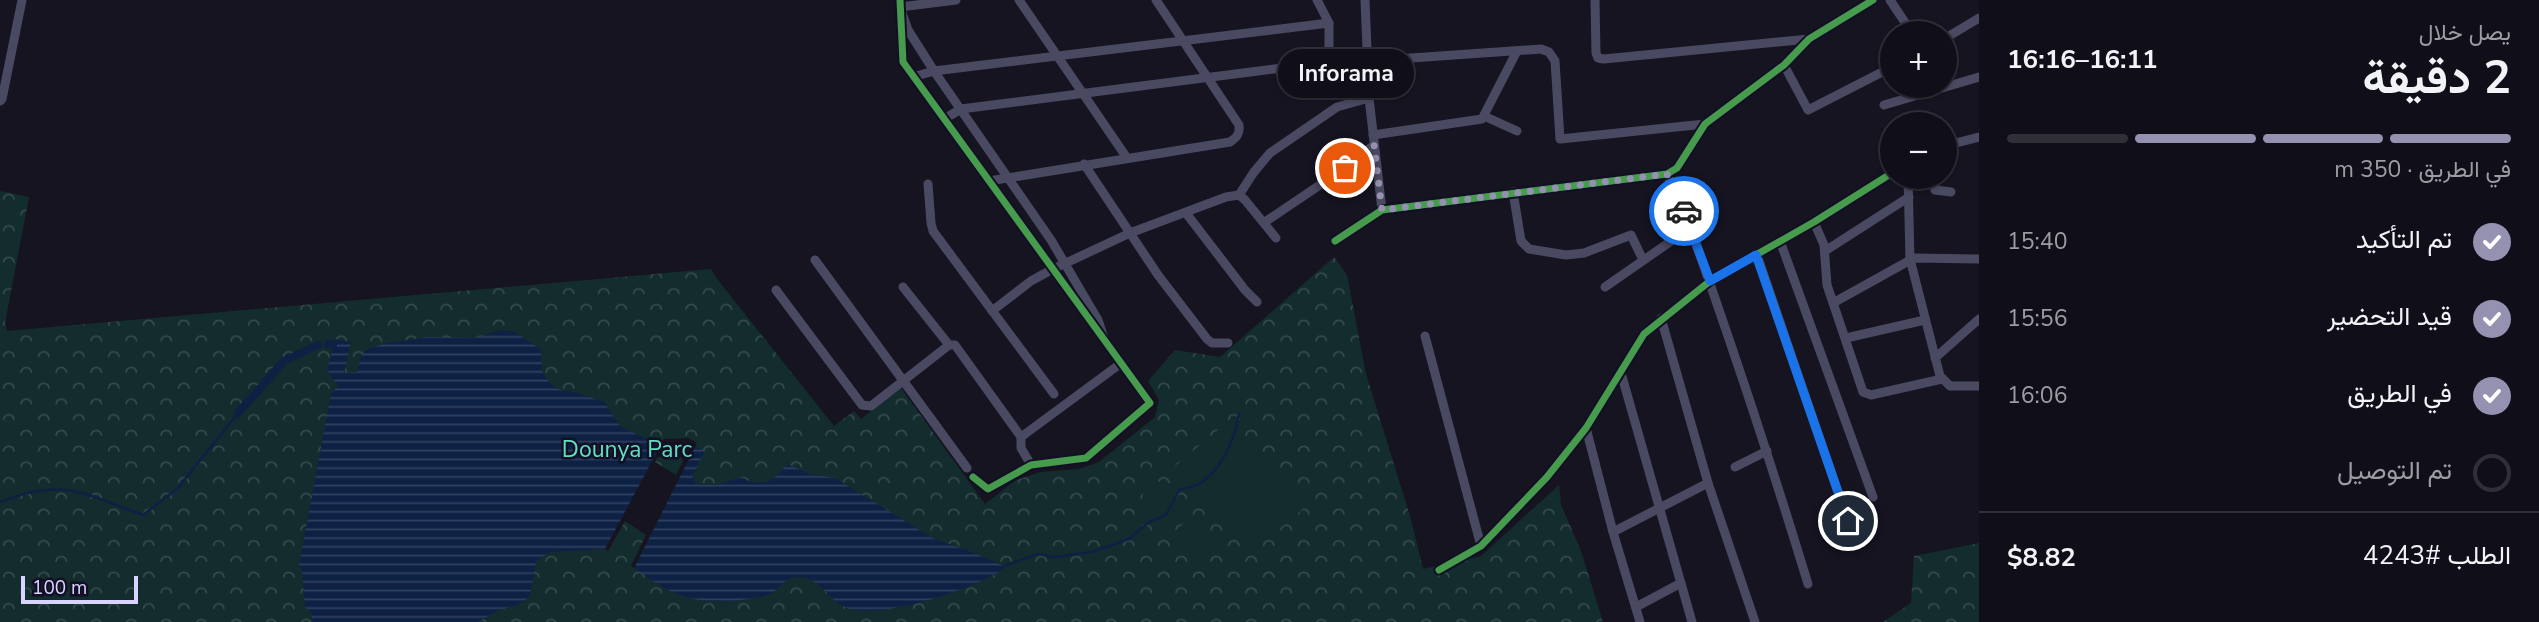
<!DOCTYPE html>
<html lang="ar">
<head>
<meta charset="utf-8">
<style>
  :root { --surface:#100f19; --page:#191822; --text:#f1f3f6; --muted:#9c9ca2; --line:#302f38; --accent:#9591b1 }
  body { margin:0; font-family:"Nunito Sans",Vazirmatn,sans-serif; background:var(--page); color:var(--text); direction:rtl; height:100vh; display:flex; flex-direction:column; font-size:26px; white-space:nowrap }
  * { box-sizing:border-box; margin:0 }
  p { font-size:23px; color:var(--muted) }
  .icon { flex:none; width:38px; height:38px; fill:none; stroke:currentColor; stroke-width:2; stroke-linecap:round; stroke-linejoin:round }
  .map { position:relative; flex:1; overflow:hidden; direction:ltr }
  .panel { display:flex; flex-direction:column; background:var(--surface); width:560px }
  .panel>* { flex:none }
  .tools { position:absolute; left:1880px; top:21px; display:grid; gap:14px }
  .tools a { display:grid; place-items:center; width:77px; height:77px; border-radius:50%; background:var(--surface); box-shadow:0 2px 5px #0004,0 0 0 2px var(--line); font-size:35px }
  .scale { position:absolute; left:21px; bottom:18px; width:117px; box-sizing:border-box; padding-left:7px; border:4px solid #d9d4ff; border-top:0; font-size:19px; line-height:24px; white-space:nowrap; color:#d9d4ff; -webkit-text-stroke:5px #130f26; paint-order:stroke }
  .pin { position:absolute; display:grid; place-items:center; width:60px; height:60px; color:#fff; margin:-30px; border:4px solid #fff; border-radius:50%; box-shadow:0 2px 7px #0007 }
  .courier { position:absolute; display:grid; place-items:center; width:70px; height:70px; margin:-35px; border:5px solid #1a73e8; border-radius:50%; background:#fff; color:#222; box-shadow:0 2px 9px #0007 }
  .bubble { position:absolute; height:49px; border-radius:24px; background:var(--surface); box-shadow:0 2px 5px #0004,0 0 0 2px var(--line); font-size:23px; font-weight:700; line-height:49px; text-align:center; direction:rtl }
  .overview em { font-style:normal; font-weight:700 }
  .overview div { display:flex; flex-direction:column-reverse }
  .overview { display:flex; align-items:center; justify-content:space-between; height:119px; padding:0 28px }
  h1 { font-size:46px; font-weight:700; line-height:52px }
  .bar { display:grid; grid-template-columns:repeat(4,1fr); gap:10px 7px; align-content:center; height:84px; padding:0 28px }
  .bar i { height:9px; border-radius:5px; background:var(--line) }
  .bar .on { background:var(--accent) }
  .bar p { grid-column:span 4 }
  .line { display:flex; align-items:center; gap:18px; padding:0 28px; border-top:2px solid var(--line) }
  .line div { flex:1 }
  ol { padding:0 28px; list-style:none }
  li { display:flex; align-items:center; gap:21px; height:77px }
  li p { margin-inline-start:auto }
  li .icon { padding:7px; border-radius:50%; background:var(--accent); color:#fff; stroke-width:4 }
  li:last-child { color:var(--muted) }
  li i { width:38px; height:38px; border:4px solid var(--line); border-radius:50% }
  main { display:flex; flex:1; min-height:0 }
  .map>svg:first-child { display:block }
  .forest { fill:url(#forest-crowns) }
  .garden { fill:#132c2d }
  .water { fill:url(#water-rules); fill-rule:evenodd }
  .pier { fill:#161421; fill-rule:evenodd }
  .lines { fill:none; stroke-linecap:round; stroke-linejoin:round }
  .stream { stroke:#0d2144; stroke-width:2.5 }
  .canal { stroke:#0d2144; stroke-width:8 }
  .minor { stroke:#4a4962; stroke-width:9 }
  .cycleway-casing { stroke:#130f26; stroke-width:11 }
  .cycleway { stroke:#469c4c; stroke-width:7 }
  .done { stroke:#9591b1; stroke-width:7; stroke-dasharray:0 12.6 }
  .route { stroke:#1a73e8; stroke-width:9 }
  .labels { text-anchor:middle; stroke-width:5; stroke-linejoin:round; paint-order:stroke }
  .park-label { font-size:23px; fill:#5fe0c0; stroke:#130f26 }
</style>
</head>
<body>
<main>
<section class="panel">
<div class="overview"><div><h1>2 دقيقة</h1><p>يصل خلال</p></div><em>16:11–16:16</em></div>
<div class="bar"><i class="on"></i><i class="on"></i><i class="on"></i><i></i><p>في الطريق · 350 m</p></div>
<ol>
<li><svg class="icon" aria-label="check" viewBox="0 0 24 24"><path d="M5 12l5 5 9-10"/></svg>تم التأكيد<p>15:40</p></li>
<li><svg class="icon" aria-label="check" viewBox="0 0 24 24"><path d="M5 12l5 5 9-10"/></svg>قيد التحضير<p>15:56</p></li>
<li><svg class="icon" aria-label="check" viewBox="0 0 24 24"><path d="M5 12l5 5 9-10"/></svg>في الطريق<p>16:06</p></li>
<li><i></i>تم التوصيل</li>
</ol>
<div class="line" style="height:91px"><div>الطلب #4243</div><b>$8.82</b></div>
</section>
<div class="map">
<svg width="1979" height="622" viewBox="0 0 1979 622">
  <defs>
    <pattern id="forest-crowns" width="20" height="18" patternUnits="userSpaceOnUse" patternTransform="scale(1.75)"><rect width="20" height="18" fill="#132c2d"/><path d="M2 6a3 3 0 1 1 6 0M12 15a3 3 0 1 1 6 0" fill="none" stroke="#354a4c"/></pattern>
    <pattern id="water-rules" width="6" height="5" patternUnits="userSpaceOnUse" patternTransform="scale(1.75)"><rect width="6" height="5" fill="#0d2144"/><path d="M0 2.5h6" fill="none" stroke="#304060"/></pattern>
  </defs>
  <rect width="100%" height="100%" fill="#161421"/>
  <g class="forest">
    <polygon points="0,191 29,197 5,323 7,331 711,269 717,279 834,426 854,411 861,419 901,388 985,504 1016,480 1041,472 1079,469 1099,462 1155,417 1159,400 1148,381 1175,350 1220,357 1334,257 1347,275 1366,374 1410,516 1423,569 1481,556 1559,485 1561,505 1581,551 1603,622 0,622"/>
    <polygon points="1979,543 1979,622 1883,622 1911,603 1914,556"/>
  </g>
  <g class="garden">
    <polygon points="1229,421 1303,509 1249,554 1175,466"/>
    <polygon points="1159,481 1182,509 1165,523 1142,495"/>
    <polygon points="1190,518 1215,549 1198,562 1174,532"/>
  </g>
  <path class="water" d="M502 330 515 332 541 350 542 371 551 385 563 391 575 392 604 402 620 426 653 442H688L705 451 692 476 696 484 716 485 741 477C759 488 774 483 785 466L790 465 809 474 835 478 934 539 967 550 1004 566 1003 570C971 589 879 622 844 607 829 599 819 579 801 577 783 575 780 593 765 596 738 602 701 605 675 593 660 587 647 577 634 568L651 534 624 517 605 549 551 552 542 557 536 562 530 594 527 599 517 605 499 610 478 622H313L311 613 305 607 302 570 299 565 331 394 338 386 327 370 335 339 351 342 344 373 357 372 361 356 368 349 387 343 428 337 474 338ZM656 453 684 455 687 461 677 479 651 463Z"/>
  <path class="pier" d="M688 438 697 443 634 568 631 566 646 535 625 521 608 551 605 549 664 439ZM658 457H681L683 461 676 475 655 462Z"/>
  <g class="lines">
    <g class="stream">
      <path d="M0 502C65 477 83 494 143 515L178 488 238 413"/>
      <path d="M1004 566 1038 554 1055 557 1092 552 1129 539 1149 522 1166 515 1180 489C1214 488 1234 445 1239 414"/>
    </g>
    <g class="canal">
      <polyline points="328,344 333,345"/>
      <polyline points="238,413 284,361 318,345"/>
    </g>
    <g class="minor">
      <polyline points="900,0 903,62 1150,403 1086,458 1031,465 988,489 973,477"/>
      <polyline points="956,0 900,7 908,30 934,71 1051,240 1098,320 1105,341"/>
      <polyline points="1019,0 1127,158"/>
      <polyline points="1365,0 1369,98 1382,210"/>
      <polyline points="1595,0 1596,53 1598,58 1604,59 1809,39"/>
      <polyline points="1890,0 1912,33"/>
      <polyline points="1944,39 1979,18"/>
      <polyline points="1368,61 1541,49 1549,52 1555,61 1560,139 1705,124"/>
      <polyline points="1784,65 1808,110 1892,67"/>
      <polyline points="913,77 934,71 1329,23"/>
      <polyline points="0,101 2,99 22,0"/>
      <polyline points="1884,105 1979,77"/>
      <polyline points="1484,116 1517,131"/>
      <polyline points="944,119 961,109 1329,62 1329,23 1317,0"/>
      <polyline points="1373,135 1482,119 1517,51"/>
      <polyline points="1944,146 1979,137"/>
      <polyline points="1084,164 1158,275 1207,339 1212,343 1228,343"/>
      <path d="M1667 174C1692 228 1710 284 1729 339 1757 421 1783 502 1808 584"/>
      <polyline points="1908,177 1910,259 1940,376 1950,386 1979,386"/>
      <polyline points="1935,177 1935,190 1951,192"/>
      <path d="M989 181 1230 142C1237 137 1240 134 1239 125L1156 0"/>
      <polyline points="928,184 931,223 933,231 1054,394"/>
      <polyline points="1513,192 1521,241 1529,249 1566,255 1584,253 1631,235 1643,260"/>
      <polyline points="1239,195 1254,172 1270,153 1337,107 1369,98"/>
      <polyline points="1186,213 1245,290 1257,302"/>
      <polyline points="1265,222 1345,168 1374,145"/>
      <polyline points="1814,222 1824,245 1827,285 1863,392 1871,395 1942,379"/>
      <polyline points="1335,241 1382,210 1667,174 1677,168 1705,124 1784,65 1809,39 1873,0"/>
      <polyline points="1780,241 1873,497"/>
      <polyline points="1825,251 1909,197"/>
      <polyline points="1757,255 1848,521"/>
      <polyline points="815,260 967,468"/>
      <polyline points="903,287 949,345"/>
      <polyline points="1605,287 1690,228"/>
      <polyline points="776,290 862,405 871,406 949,345 955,345 1021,437 1120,364"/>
      <polyline points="1833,303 1914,258 1979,259"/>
      <polyline points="992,311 1031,281 1051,270 1130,233 1226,197 1239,195 1245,200 1276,238"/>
      <polyline points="1661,318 1708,483 1755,622"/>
      <polyline points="1425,336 1481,546"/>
      <polyline points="1846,338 1925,320"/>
      <polyline points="1935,358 1979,319"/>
      <polyline points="1621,373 1692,622"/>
      <polyline points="1586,428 1613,532 1640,622"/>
      <polyline points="1021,437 1021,448 1031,465"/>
      <polyline points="1735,467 1767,451"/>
      <polyline points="1613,532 1708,483"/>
      <polyline points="1439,570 1481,546 1547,477 1586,428 1644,334 1710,281 1814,222 1892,173"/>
      <polyline points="1636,607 1681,583"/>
    </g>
    <g class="cycleway-casing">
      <g id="cycleway">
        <polyline points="900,0 903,62 1150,403 1086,458 1031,465 988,489 973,477"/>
        <polyline points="1335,241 1382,210 1667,174 1677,168 1705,124 1784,65 1809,39 1873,0"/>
        <polyline points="1439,570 1481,546 1547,477 1586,428 1644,334 1710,281 1814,222 1892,173"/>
      </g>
    </g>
    <use href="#cycleway" class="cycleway"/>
  </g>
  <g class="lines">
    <polyline class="done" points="1345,168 1374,145 1382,210 1667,174 1684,211"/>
    <polyline class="route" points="1684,211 1710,281 1756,255 1848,521"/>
  </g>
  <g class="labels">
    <g class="park-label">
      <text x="627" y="457">Dounya Parc</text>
    </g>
  </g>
</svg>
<div class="tools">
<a>+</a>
<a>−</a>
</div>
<div class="scale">100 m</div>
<div class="pin" style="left:1345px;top:168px;background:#ea580c"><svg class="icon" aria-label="bag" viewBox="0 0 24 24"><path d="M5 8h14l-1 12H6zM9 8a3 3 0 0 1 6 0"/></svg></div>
<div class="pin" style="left:1848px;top:521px;background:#1f2937"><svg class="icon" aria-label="home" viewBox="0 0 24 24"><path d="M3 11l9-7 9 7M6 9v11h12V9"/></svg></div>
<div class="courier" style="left:1684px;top:211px"><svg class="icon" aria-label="car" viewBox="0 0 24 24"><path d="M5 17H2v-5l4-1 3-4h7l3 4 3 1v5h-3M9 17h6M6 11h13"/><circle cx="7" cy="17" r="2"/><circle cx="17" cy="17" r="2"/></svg></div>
<div class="bubble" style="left:1278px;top:49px;width:136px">Inforama</div>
</div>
</main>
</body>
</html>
